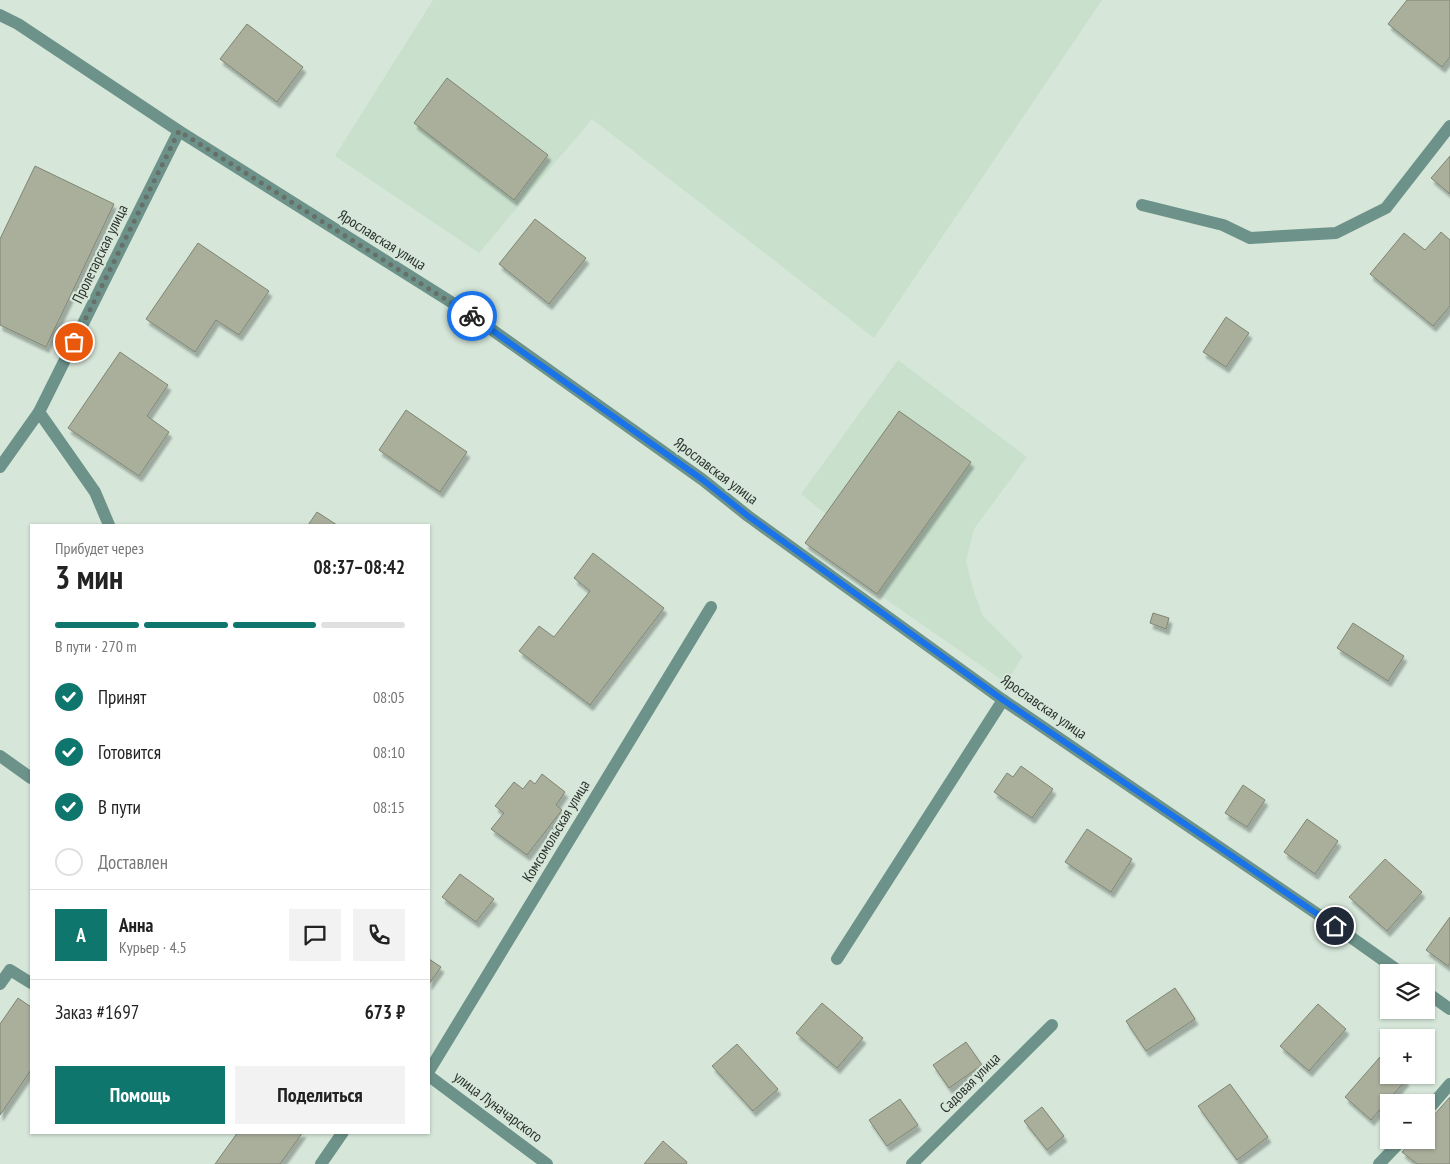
<!DOCTYPE html>
<html lang="ru">
<head>
<meta charset="utf-8">
<style>
  :root { --surface:#fff; --page:#f2f2f2; --text:#222; --muted:#767676; --line:#e0e0e0; --accent:#0f766e }
  body { margin:0; font-family:"PT Sans Narrow",sans-serif; background:var(--page); color:var(--text); height:100vh; display:flex; flex-direction:column; font-size:19px; white-space:nowrap }
  * { box-sizing:border-box; margin:0 }
  p { font-size:16px; color:var(--muted) }
  .icon { flex:none; width:28px; height:28px; fill:none; stroke:currentColor; stroke-width:2; stroke-linecap:round; stroke-linejoin:round }
  .map { position:relative; flex:1; overflow:hidden }
  .details { position:absolute; left:30px; top:524px; width:400px; height:610px; display:flex; flex-direction:column; background:var(--surface); border-radius:0px; box-shadow:0 1px 4px #0004 }
  .details>* { flex:none }
  .buttons { position:absolute; left:1380px; top:964px; display:grid; gap:10px }
  .buttons a { display:grid; place-items:center; width:55px; height:55px; border-radius:0px; background:var(--surface); box-shadow:0 1px 4px #0004; font-size:25px }
  .pin { position:absolute; display:grid; place-items:center; width:42px; height:42px; color:#fff; margin:-21px; border:2px solid #fff; border-radius:50%; box-shadow:0 1px 5px #0007 }
  .courier { position:absolute; display:grid; place-items:center; width:50px; height:50px; margin:-25px; border:4px solid #1a73e8; border-radius:50%; background:#fff; color:#222; box-shadow:0 1px 6px #0007 }
  .summary em { font-style:normal; font-weight:700 }
  .summary div { display:flex; flex-direction:column-reverse }
  .summary { display:flex; align-items:center; justify-content:space-between; height:85px; padding:0 25px }
  h1 { font-size:32px; font-weight:700; line-height:38px }
  .bar { display:grid; grid-template-columns:repeat(4,1fr); gap:8px 5px; align-content:center; height:60px; padding:0 25px }
  .bar i { height:6px; border-radius:4px; background:var(--line) }
  .bar .active { background:var(--accent) }
  .bar p { grid-column:span 4 }
  .line { display:flex; align-items:center; gap:12px; padding:0 25px; border-top:1px solid var(--line) }
  .line div { flex:1 }
  .round { display:grid; place-items:center; flex:none; width:52px; height:52px; border-radius:0px; background:var(--page) }
  ol { padding:0 25px; list-style:none }
  li { display:flex; align-items:center; gap:15px; height:55px }
  li p { margin-inline-start:auto }
  li .icon { padding:5px; border-radius:50%; background:var(--accent); color:#fff; stroke-width:4 }
  li:last-child { color:var(--muted) }
  li i { width:28px; height:28px; border:2px solid var(--line); border-radius:50% }
  .cta { display:flex; gap:10px; margin-top:auto; padding:10px 25px }
  .cta a { flex:1; height:58px; border-radius:0px; background:var(--accent); color:#fff; font-size:20px; font-weight:700; line-height:58px; text-align:center }
  .cta a+a { background:var(--page); color:var(--text) }
  .map>svg:first-child { display:block }
  .built { fill:#c8e0cc }
  .building { fill:#aaaf9c; stroke:#7f8573; filter:url(#shadow) }
  .lines { fill:none; stroke-linecap:round; stroke-linejoin:round }
  .minor { stroke:#6c928a; stroke-width:12 }
  .done { stroke:#667068; stroke-width:5; stroke-dasharray:0 9 }
  .route { stroke:#1a73e8; stroke-width:6 }
  .labels { text-anchor:middle; stroke-width:4.5; stroke-linejoin:round; paint-order:stroke }
  .street-label { font-size:15px; fill:#29302b; stroke:#d6e7d9 }
</style>
</head>
<body>
<div class="map">
<svg width="1450" height="1164" viewBox="0 0 1450 1164">
  <defs>
    <filter id="shadow"><feDropShadow dx="3" dy="5.5" stdDeviation="1" flood-color="#0004"/></filter>
  </defs>
  <rect width="100%" height="100%" fill="#d6e7d9"/>
  <g class="built">
    <polygon points="433,0 1102,0 874,338 592,119 479,253 335,156"/>
    <polygon points="898,360 1027,457 974,529 966,561 974,592 983,616 1023,656 1006,683 805,543 826,514 801,494"/>
  </g>
  <g class="building">
    <polygon points="1407,0 1450,0 1450,57 1442,67 1388,24"/>
    <polygon points="247,24 303,67 277,102 220,59"/>
    <polygon points="447,78 548,155 514,200 414,123"/>
    <polygon points="1450,156 1450,194 1431,178"/>
    <polygon points="35,166 114,204 46,347 0,325 0,239"/>
    <polygon points="535,219 586,258 549,304 499,264"/>
    <polygon points="1441,232 1450,240 1450,306 1433,326 1370,274 1404,233 1425,250"/>
    <polygon points="198,243 269,291 239,335 216,320 195,352 146,319"/>
    <polygon points="1226,317 1249,333 1226,367 1203,352"/>
    <polygon points="120,352 168,385 147,416 169,432 139,476 68,428"/>
    <polygon points="406,410 467,452 440,492 379,450"/>
    <polygon points="899,411 971,462 877,594 805,543"/>
    <polygon points="317,512 337,525 308,525"/>
    <polygon points="593,553 664,608 590,705 519,651 539,626 554,637 590,591 574,578"/>
    <polygon points="1153,613 1169,618 1166,629 1150,623"/>
    <polygon points="1353,623 1404,656 1388,681 1337,648"/>
    <polygon points="1021,766 1053,789 1032,818 994,792 1007,773 1013,777"/>
    <polygon points="542,774 565,792 556,805 562,810 527,855 491,829 504,813 495,806 514,782 523,789 530,780 535,784"/>
    <polygon points="1243,785 1265,800 1247,827 1225,813"/>
    <polygon points="1307,819 1338,841 1315,874 1284,852"/>
    <polygon points="1087,829 1132,859 1111,892 1065,862"/>
    <polygon points="1385,859 1422,892 1387,931 1349,897"/>
    <polygon points="460,874 494,899 476,922 442,897"/>
    <polygon points="1450,917 1450,963 1448,966 1426,950"/>
    <polygon points="429,959 441,967 429,984"/>
    <polygon points="1175,988 1195,1019 1146,1051 1126,1021"/>
    <polygon points="18,998 31,1007 31,1070 0,1115 0,1024"/>
    <polygon points="822,1003 863,1038 837,1068 796,1033"/>
    <polygon points="1318,1004 1346,1029 1309,1071 1280,1046"/>
    <polygon points="966,1042 982,1065 949,1088 933,1065"/>
    <polygon points="737,1044 778,1089 753,1111 712,1066"/>
    <polygon points="1380,1057 1389,1065 1389,1075 1400,1075 1406,1080 1371,1120 1345,1097"/>
    <polygon points="1230,1084 1268,1137 1237,1160 1198,1106"/>
    <polygon points="1450,1097 1450,1164 1417,1164 1402,1152 1413,1140 1426,1140 1426,1124"/>
    <polygon points="900,1099 918,1125 887,1146 869,1120"/>
    <polygon points="1042,1107 1064,1136 1047,1150 1024,1121"/>
    <polygon points="238,1132 303,1132 280,1164 215,1164"/>
    <polygon points="663,1141 687,1162 686,1164 644,1164"/>
  </g>
  <g class="lines">
    <g class="minor">
      <polyline points="0,15 18,24 179,131 467,312 703,480 748,516 1003,700 1335,926 1400,972"/>
      <polyline points="1142,205 1223,225 1250,238 1336,233 1386,208 1450,126"/>
      <polyline points="39,412 95,492 109,525"/>
      <polyline points="0,467 39,412 179,131"/>
      <polyline points="0,756 31,778"/>
      <polyline points="837,959 1003,700"/>
      <polyline points="0,984 10,970 31,983"/>
      <polyline points="1426,992 1450,1009"/>
      <polyline points="429,1071 711,607"/>
      <polyline points="429,1076 547,1164"/>
      <polyline points="1426,1112 1450,1084"/>
      <polyline points="321,1164 343,1132"/>
      <polyline points="912,1164 1052,1025"/>
      <polyline points="1379,1164 1402,1140"/>
    </g>
  </g>
  <g class="lines">
    <polyline class="done" points="74,342 179,131 472,316"/>
    <polyline class="route" points="472,316 703,480 748,516 1003,700 1335,926"/>
  </g>
  <g class="labels">
    <g class="street-label">
      <text transform="translate(382 240) rotate(32)" y="5">Ярославская улица</text>
      <text transform="translate(100 254) rotate(-64)" y="5">Пролетарская улица</text>
      <text transform="translate(716 471) rotate(37)" y="5">Ярославская улица</text>
      <text transform="translate(1044 707) rotate(35)" y="5">Ярославская улица</text>
      <text transform="translate(556 831) rotate(-59)" y="5">Комсомольская улица</text>
      <text transform="translate(970 1083) rotate(-45)" y="5">Садовая улица</text>
      <text transform="translate(498 1107) rotate(37)" y="5">улица Луначарского</text>
    </g>
  </g>
</svg>
<div class="buttons">
<a><svg class="icon" aria-label="layers" viewBox="0 0 24 24"><path d="M12 4l9 5-9 5-9-5zM3 14l9 5 9-5"/></svg></a>
<a>+</a>
<a>−</a>
</div>
<div class="pin" style="left:74px;top:342px;background:#ea580c"><svg class="icon" aria-label="bag" viewBox="0 0 24 24"><path d="M5 8h14l-1 12H6zM9 8a3 3 0 0 1 6 0"/></svg></div>
<div class="pin" style="left:1335px;top:926px;background:#1f2937"><svg class="icon" aria-label="home" viewBox="0 0 24 24"><path d="M3 11l9-7 9 7M6 9v11h12V9"/></svg></div>
<div class="courier" style="left:472px;top:316px"><svg class="icon" aria-label="bike" viewBox="0 0 24 24"><circle cx="6" cy="16" r="4"/><circle cx="18" cy="16" r="4"/><path d="M6 16l4-8h5l3 8M10 8l3 8H6M13 5h3"/></svg></div>
<section class="details">
<div class="summary"><div><h1>3 мин</h1><p>Прибудет через</p></div><em>08:37–08:42</em></div>
<div class="bar"><i class="active"></i><i class="active"></i><i class="active"></i><i></i><p>В пути · 270 m</p></div>
<ol>
<li><svg class="icon" aria-label="check" viewBox="0 0 24 24"><path d="M5 12l5 5 9-10"/></svg>Принят<p>08:05</p></li>
<li><svg class="icon" aria-label="check" viewBox="0 0 24 24"><path d="M5 12l5 5 9-10"/></svg>Готовится<p>08:10</p></li>
<li><svg class="icon" aria-label="check" viewBox="0 0 24 24"><path d="M5 12l5 5 9-10"/></svg>В пути<p>08:15</p></li>
<li><i></i>Доставлен</li>
</ol>
<div class="line" style="height:90px"><b class="round" style="background:var(--accent);color:#fff">А</b><div><b>Анна</b><p>Курьер · 4.5</p></div><a class="round"><svg class="icon" aria-label="chat" viewBox="0 0 24 24"><path d="M4 5h16v11H9l-5 4z"/></svg></a><a class="round"><svg class="icon" aria-label="phone" viewBox="0 0 24 24"><path d="M5 4h4l2 5-3 2q2 4 5 5l2-3 5 2v4C11 20 4 13 5 4z"/></svg></a></div>
<div class="line" style="height:65px"><div>Заказ #1697</div><b>673 ₽</b></div>
<div class="cta"><a>Помощь</a><a>Поделиться</a></div>
</section>
</div>
</body>
</html>
